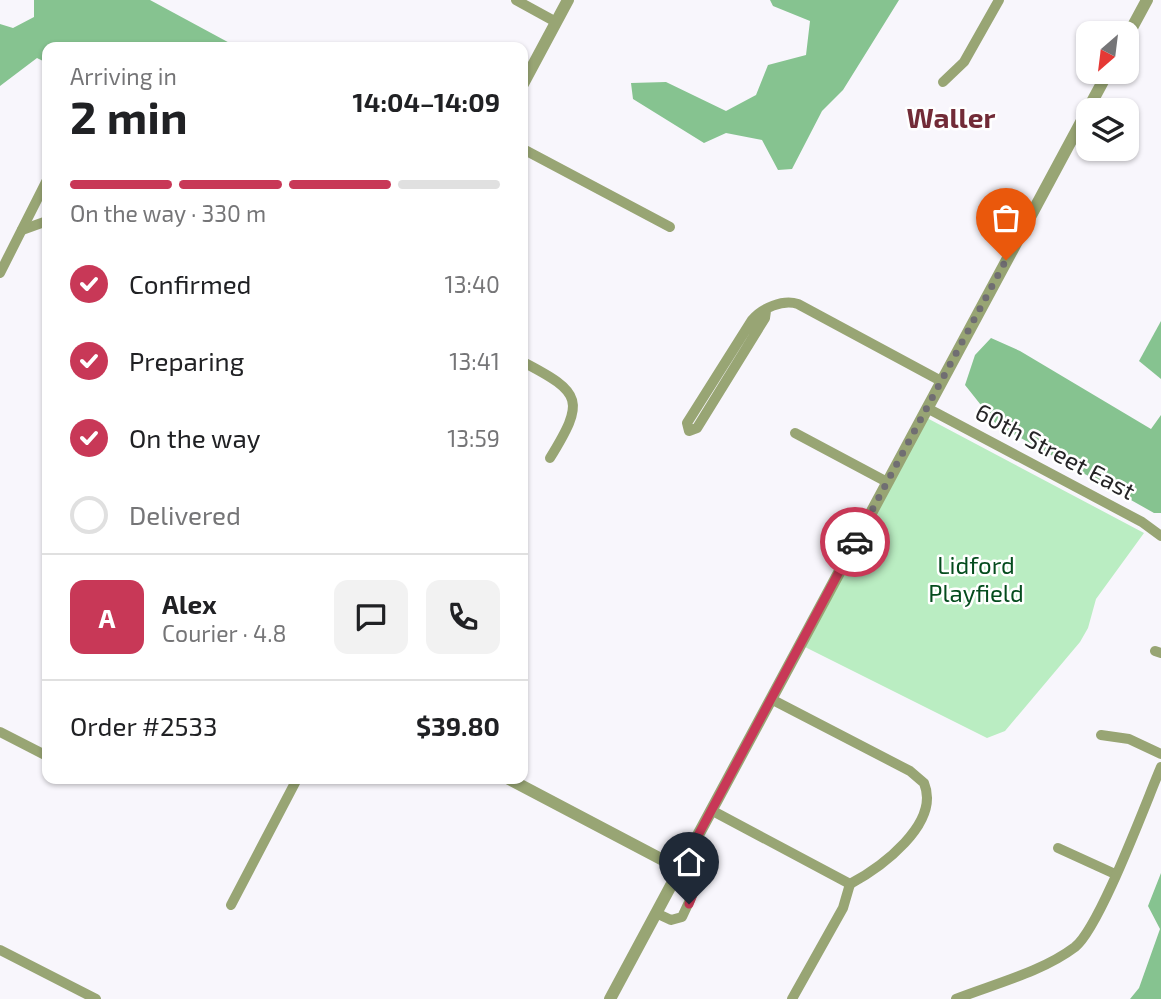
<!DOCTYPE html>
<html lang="en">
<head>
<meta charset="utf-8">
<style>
  :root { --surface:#fff; --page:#f2f2f2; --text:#202124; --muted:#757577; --line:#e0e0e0; --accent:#c83857 }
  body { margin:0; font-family:"Exo 2",sans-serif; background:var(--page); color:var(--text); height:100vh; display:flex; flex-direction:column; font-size:26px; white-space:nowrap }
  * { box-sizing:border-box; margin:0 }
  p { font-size:23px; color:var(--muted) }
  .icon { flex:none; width:38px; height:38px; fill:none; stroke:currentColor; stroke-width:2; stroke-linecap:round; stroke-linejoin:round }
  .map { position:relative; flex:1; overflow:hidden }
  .panel { position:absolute; left:42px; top:42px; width:486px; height:742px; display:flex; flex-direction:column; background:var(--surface); border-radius:14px; box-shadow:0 2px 5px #0004 }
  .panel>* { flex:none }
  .needle { width:46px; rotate:208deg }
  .fabs { position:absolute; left:1076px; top:21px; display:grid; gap:14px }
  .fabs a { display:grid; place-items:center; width:63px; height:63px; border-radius:14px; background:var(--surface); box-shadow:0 2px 5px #0004; font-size:35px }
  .pin { position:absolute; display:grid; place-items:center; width:60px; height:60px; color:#fff; margin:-72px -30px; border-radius:50% 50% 50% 0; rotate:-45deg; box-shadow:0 0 7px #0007 }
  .pin .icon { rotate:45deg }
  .courier { position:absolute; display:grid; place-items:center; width:70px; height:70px; margin:-35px; border:5px solid #c83857; border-radius:50%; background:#fff; color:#222; box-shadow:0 2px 9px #0007 }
  .summary em { font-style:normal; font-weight:700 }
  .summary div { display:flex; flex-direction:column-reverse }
  .summary { display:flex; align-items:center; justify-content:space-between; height:119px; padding:0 28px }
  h1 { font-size:46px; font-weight:700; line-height:52px }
  .bar { display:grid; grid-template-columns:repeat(4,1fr); gap:10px 7px; align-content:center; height:84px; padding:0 28px }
  .bar i { height:9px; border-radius:5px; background:var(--line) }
  .bar .active { background:var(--accent) }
  .bar p { grid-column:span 4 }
  .line { display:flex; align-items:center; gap:18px; padding:0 28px; border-top:2px solid var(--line) }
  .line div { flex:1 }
  .round { display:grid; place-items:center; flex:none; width:74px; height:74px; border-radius:14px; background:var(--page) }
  ol { padding:0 28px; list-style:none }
  li { display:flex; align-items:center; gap:21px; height:77px }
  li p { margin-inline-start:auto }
  li .icon { padding:7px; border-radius:50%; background:var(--accent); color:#fff; stroke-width:4 }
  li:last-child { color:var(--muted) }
  li i { width:38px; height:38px; border:4px solid var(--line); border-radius:50% }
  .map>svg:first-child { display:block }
  .green { fill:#baedc2 }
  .forest { fill:#86c390 }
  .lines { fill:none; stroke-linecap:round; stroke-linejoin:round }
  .minor { stroke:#98a574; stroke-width:10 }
  .tertiary { stroke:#98a574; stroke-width:12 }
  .done { stroke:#706e72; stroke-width:7; stroke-dasharray:0 12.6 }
  .route { stroke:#c83857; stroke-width:9 }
  .labels { text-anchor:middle; stroke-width:5; stroke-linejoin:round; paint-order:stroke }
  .street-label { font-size:24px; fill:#262527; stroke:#fff }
  .park-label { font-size:24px; fill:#054c1e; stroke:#fff }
  .quarter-label { font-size:28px; font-weight:bold; fill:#722b37; stroke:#fff }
</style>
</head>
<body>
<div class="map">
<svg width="1161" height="999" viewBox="0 0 1161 999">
  <rect width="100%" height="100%" fill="#f8f6fc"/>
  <polygon class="green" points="927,418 1144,533 1096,599 1088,628 1080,642 1005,731 987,738 805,647"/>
  <g class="forest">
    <polygon points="34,0 150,0 237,47 47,47 47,63 37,58 0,86 0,24 13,28 34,17"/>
    <polygon points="770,0 899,0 843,90 822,111 792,169 778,170 762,140 726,133 704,143 633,99 631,83 666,82 726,111 756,95 768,65 806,55 810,21 773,6"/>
    <polygon points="1161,321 1161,379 1139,361"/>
    <polygon points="991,338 1020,351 1151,429 1161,415 1161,513 1154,513 996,424 965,385 975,355"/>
    <polygon points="1161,873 1161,999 1130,999 1139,988 1160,929 1148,906"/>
  </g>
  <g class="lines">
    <g class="minor">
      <polyline points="516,0 556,22"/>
      <polyline points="943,82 964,62 999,0"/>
      <polyline points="523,149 670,227"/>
      <polyline points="22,230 47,221"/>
      <polyline points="0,273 47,180"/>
      <path d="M766 311 765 318 697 428 689 431 687 423 752 320C762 308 783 299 798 304L941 381"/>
      <path d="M523 362C583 393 585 401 550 458"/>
      <polyline points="927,408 1142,522 1161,536"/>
      <polyline points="795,433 887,482"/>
      <polyline points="1155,651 1161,653"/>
      <path d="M771 699 910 771 924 783C941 824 880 868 850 884"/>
      <polyline points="0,732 47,756"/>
      <polyline points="1101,735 1129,739 1161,754"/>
      <polyline points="711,810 850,884"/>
      <polyline points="1058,848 1115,874"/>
      <polyline points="231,905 297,779"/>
      <polyline points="656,913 671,920 682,917 697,885 680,869"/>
      <polyline points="0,950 96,999"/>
      <polyline points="792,999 843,908 850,884"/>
      <path d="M956 999C994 984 1042 972 1075 947 1100 927 1146 802 1161 767"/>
    </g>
    <g class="tertiary">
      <polyline points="1127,37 1147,0"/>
      <polyline points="523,84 568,0"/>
      <polyline points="509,779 680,869"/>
      <polyline points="610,999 1108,72"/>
    </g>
  </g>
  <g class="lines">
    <polyline class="done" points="855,542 1006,260"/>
    <polyline class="route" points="689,904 697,884 680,869 855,542"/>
  </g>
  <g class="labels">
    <g class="street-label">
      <text transform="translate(1055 452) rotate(28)" y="8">60th Street East</text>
    </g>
    <g class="park-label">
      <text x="976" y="574">Lidford<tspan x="976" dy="28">Playfield</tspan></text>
    </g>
    <g class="quarter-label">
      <text x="951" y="128">Waller</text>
    </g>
  </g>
</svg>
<div class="fabs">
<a><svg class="needle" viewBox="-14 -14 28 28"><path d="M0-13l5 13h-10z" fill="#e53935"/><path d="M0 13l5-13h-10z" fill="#757577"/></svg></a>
<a><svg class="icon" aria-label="layers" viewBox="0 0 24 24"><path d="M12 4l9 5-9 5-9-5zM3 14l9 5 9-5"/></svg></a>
</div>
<div class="pin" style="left:1006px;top:260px;background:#ea580c"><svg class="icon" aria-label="bag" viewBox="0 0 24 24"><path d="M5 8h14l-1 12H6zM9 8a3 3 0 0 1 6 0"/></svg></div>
<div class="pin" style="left:689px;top:904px;background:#1f2937"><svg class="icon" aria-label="home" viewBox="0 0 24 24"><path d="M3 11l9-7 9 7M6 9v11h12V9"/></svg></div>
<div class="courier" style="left:855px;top:542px"><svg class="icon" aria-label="car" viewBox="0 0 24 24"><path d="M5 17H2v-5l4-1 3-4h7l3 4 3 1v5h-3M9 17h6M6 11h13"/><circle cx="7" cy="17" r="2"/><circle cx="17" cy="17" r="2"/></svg></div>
<section class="panel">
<div class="summary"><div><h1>2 min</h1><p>Arriving in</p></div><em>14:04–14:09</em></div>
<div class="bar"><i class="active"></i><i class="active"></i><i class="active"></i><i></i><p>On the way · 330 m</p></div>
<ol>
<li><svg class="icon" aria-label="check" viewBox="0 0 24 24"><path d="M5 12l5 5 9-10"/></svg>Confirmed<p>13:40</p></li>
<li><svg class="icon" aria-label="check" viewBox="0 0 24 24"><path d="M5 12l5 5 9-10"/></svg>Preparing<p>13:41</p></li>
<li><svg class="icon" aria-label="check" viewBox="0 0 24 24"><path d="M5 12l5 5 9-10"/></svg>On the way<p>13:59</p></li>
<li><i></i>Delivered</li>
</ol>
<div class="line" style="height:126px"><b class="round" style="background:var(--accent);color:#fff">A</b><div><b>Alex</b><p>Courier · 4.8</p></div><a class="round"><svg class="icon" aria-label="chat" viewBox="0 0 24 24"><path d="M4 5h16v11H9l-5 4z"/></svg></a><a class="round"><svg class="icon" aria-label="phone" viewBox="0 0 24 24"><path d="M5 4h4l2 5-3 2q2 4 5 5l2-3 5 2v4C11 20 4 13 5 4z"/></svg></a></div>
<div class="line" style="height:91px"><div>Order #2533</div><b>$39.80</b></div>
</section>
</div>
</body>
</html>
